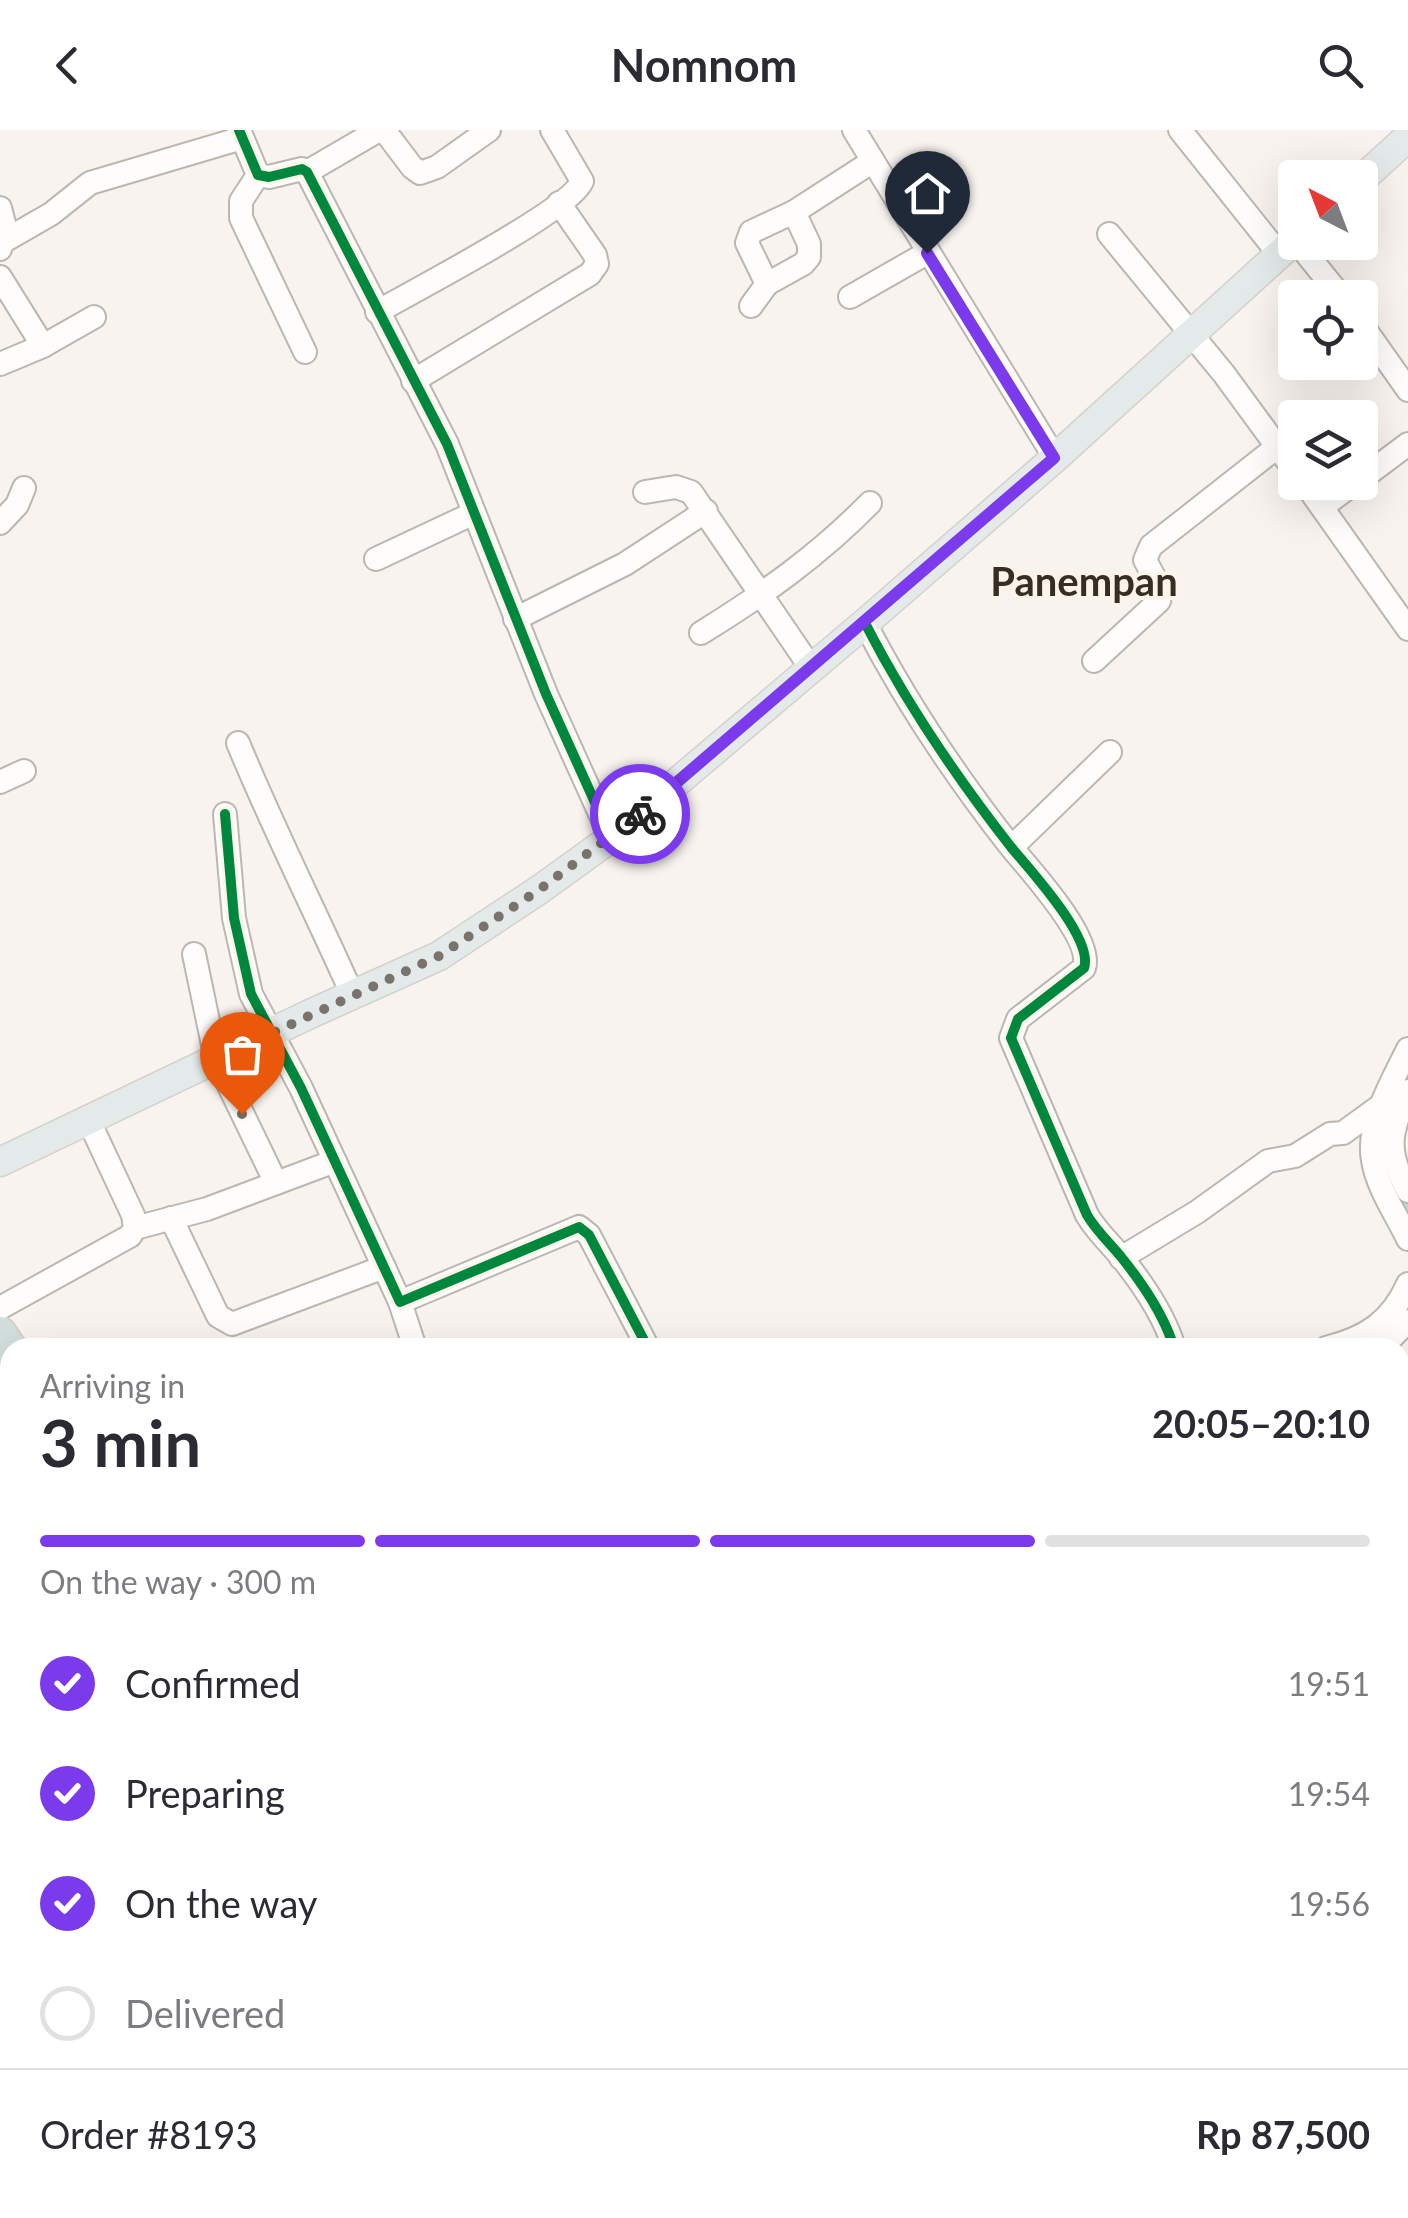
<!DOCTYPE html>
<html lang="en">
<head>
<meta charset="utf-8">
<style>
  :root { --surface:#fff; --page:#f7f7f7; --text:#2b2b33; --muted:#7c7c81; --line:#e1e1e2; --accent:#7c3aed }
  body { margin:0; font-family:Lato,sans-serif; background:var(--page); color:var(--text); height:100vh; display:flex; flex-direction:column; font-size:38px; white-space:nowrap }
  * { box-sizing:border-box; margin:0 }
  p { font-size:32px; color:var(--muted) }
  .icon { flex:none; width:55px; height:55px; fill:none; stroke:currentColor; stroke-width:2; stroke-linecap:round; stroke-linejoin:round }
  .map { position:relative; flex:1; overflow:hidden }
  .panel { position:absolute; left:0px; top:1208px; width:1410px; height:882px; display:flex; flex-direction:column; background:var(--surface); border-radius:30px 30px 0 0; box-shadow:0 10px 40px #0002 }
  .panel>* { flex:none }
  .needle { width:65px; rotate:318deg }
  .tools { position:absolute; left:1278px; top:30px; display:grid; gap:20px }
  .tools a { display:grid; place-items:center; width:100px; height:100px; border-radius:10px; background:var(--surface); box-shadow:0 10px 40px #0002; font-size:50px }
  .pin { position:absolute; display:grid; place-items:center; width:85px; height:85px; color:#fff; margin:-102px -42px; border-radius:50% 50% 50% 0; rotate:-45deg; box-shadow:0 0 10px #0007 }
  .pin .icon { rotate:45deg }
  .courier { position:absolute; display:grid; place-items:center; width:100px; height:100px; margin:-50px; border:8px solid #7c3aed; border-radius:50%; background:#fff; color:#222; box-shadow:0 2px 12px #0007 }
  .overview em { font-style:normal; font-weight:700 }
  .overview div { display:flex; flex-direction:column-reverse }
  .overview { display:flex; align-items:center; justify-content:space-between; height:170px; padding:0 40px }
  h1 { font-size:65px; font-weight:700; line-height:75px }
  .bar { display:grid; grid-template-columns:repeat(4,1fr); gap:15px 10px; align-content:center; height:120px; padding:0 40px }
  .bar i { height:12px; border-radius:8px; background:var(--line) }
  .bar .on { background:var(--accent) }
  .bar p { grid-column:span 4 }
  .line { display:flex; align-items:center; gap:25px; padding:0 40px; border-top:2px solid var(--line) }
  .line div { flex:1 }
  ol { padding:0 40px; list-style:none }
  li { display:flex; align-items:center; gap:30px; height:110px }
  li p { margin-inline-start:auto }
  li .icon { padding:10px; border-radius:50%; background:var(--accent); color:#fff; stroke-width:4 }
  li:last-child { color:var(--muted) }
  li i { width:55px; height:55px; border:5px solid var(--line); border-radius:50% }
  header { display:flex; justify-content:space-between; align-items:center; height:130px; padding:0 40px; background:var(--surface); font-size:45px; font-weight:700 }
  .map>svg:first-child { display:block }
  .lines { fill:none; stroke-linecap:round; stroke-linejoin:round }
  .canal { stroke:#bad6db; stroke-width:18 }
  .minor-casing { stroke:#bcb6b0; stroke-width:26 }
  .major-casing { stroke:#d4d1cd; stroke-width:31 }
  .highway-casing { stroke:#d4d1cd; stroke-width:34 }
  .minor { stroke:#fefdfc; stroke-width:22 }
  .major { stroke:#e4eae9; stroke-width:28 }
  .highway { stroke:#d3dfdd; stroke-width:30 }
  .cycleway-casing { stroke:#fcf4ea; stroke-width:16 }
  .cycleway { stroke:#00873e; stroke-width:10 }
  .done { stroke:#7a736b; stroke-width:10; stroke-dasharray:0 18 }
  .route { stroke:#7c3aed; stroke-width:12 }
  .labels { text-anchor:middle; stroke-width:8; stroke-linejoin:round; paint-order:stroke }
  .quarter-label { font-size:40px; font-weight:bold; fill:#362e25; stroke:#fcf4ea }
</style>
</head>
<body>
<header><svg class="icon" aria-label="back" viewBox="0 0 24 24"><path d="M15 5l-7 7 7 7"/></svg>Nomnom<svg class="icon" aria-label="search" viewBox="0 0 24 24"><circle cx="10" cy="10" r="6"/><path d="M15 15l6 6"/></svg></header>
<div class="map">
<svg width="1408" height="2088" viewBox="0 0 1408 2088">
  <rect width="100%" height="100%" fill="#f8f3ee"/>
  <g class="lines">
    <g class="canal">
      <polyline points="1395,1051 1408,1083"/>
      <polyline points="134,2088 137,2080"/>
    </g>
    <g class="minor-casing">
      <g id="minor">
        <polyline points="239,0 258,45 269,47 302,39 307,42 447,314 546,564 611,708"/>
        <polyline points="384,0 412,37 420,43 437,37 489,0"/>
        <polyline points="854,0 1055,328"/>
        <polyline points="1180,0 1279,124"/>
        <polyline points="307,42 379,0"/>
        <polyline points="258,45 241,71 241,88 305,222"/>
        <polyline points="0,78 6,101 0,119"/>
        <polyline points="1109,104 1224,244 1295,341"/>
        <polyline points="4,111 51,84 90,53 242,8"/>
        <polyline points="1297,112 1342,168"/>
        <polyline points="0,147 43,216"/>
        <polyline points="767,154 747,113 751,102 794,82 873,31"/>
        <polyline points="850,167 927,123"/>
        <polyline points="751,176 767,154 803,134 809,127 809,114 794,82"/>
        <path d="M377 182C413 161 571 80 582 51L552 0"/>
        <polyline points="1360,192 1408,260"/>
        <polyline points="0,234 43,216 94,187"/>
        <polyline points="413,251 590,144 597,134 595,125 559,73"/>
        <polyline points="1360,350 1408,314"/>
        <polyline points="1304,352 1408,499"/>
        <polyline points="645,362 676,357 691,362 811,538"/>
        <polyline points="1322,377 1356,352"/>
        <polyline points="0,393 17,375 24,358"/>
        <polyline points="376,429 474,383"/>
        <polyline points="515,489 625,434 706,381"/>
        <path d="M865 493C905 571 957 648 1011 717 1030 740 1094 809 1084 838L1018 889 1011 908 1087 1085C1097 1102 1110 1113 1122 1128 1142 1153 1165 1187 1174 1218"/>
        <path d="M701 503C764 464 818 426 870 373"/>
        <polyline points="1094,531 1159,471 1161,460 1145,430 1151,416 1277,317"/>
        <path d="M238 613C273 698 315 781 353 866"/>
        <polyline points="0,652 24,641"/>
        <polyline points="225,684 234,788 251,864 301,958 400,1172 579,1097 589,1105 648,1218"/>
        <polyline points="1012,717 1110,622"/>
        <polyline points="194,824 216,929 276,1053"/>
        <path d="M1408 919C1393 950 1366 995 1373 1030 1377 1057 1396 1084 1408 1109"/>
        <path d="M1408 961C1390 1002 1385 1021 1408 1061"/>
        <polyline points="171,1088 218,1186 232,1194 384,1137"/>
        <polyline points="135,1098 207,1079 335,1031"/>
        <polyline points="1121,1128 1197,1082 1268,1031 1295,1026 1330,1004 1343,1003 1383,974"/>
        <polyline points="400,1172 415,1218"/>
        <polyline points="0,1178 130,1106 135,1098 133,1085 88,989"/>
        <path d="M1326 1218C1366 1208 1391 1192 1408 1154"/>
        <polyline points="1381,1218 1408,1191"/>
        <polyline points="1400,1547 1408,1560"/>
        <polyline points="1400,1625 1408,1621"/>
        <polyline points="1400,2033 1408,2039"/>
        <polyline points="464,2080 467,2088"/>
        <polyline points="818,2080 825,2088"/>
        <polyline points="119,2088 122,2080"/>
        <polyline points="614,2088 633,2080"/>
      </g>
    </g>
    <g class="major-casing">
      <g id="major">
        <polyline points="1360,51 1408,7"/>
        <polyline points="0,1032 310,884 439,826 539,760 611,708 865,493 1055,328 1295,110"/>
      </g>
    </g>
    <g class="highway-casing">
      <g id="highway">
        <polyline points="0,1202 11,1218"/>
        <polyline points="0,1237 10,1253"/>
        <polyline points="517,2080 521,2088"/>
        <polyline points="543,2080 547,2088"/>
      </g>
    </g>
    <use href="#minor" class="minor"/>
    <use href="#major" class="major"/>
    <use href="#highway" class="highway"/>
    <g class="cycleway-casing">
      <g id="cycleway">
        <polyline points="239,0 258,45 269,47 302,39 307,42 447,314 546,564 611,708"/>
        <path d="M865 493C905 571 957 648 1011 717 1030 740 1094 809 1084 838L1018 889 1011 908 1087 1085C1097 1102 1110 1113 1122 1128 1142 1153 1165 1187 1174 1218"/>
        <polyline points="225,684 234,788 251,864 301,958 400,1172 579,1097 589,1105 648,1218"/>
      </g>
    </g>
    <use href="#cycleway" class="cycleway"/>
  </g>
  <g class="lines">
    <polyline class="done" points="242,984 216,929 439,826 539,760 640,684"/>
    <polyline class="route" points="640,684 1054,328 927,123"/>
  </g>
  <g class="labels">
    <g class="quarter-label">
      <text x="1084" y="466">Panempan</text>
    </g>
  </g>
</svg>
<div class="tools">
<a><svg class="needle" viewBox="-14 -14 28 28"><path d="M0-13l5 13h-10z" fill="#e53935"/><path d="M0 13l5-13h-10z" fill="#7c7c81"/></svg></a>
<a><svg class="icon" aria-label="locate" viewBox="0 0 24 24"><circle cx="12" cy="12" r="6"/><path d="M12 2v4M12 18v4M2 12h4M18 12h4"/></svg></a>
<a><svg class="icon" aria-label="layers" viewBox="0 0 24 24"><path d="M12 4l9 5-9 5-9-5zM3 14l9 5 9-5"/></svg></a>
</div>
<div class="pin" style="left:242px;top:984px;background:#ea580c"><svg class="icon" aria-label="bag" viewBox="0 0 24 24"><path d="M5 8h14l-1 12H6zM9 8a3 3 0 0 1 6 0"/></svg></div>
<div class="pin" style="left:927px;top:123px;background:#1f2937"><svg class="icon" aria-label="home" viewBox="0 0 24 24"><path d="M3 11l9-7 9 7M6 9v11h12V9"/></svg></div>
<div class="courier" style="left:640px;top:684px"><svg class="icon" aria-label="bike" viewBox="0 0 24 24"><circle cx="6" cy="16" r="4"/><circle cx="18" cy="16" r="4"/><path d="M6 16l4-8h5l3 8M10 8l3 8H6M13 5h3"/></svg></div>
<section class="panel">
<div class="overview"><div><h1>3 min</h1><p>Arriving in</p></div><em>20:05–20:10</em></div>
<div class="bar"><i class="on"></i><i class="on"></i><i class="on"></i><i></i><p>On the way · 300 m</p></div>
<ol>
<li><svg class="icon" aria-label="check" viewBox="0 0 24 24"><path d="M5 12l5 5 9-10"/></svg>Confirmed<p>19:51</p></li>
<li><svg class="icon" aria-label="check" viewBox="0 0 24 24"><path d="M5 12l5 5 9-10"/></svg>Preparing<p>19:54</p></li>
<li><svg class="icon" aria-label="check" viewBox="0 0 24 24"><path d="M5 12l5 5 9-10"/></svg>On the way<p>19:56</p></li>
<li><i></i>Delivered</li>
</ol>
<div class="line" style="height:130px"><div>Order #8193</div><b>Rp 87,500</b></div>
</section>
</div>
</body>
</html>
